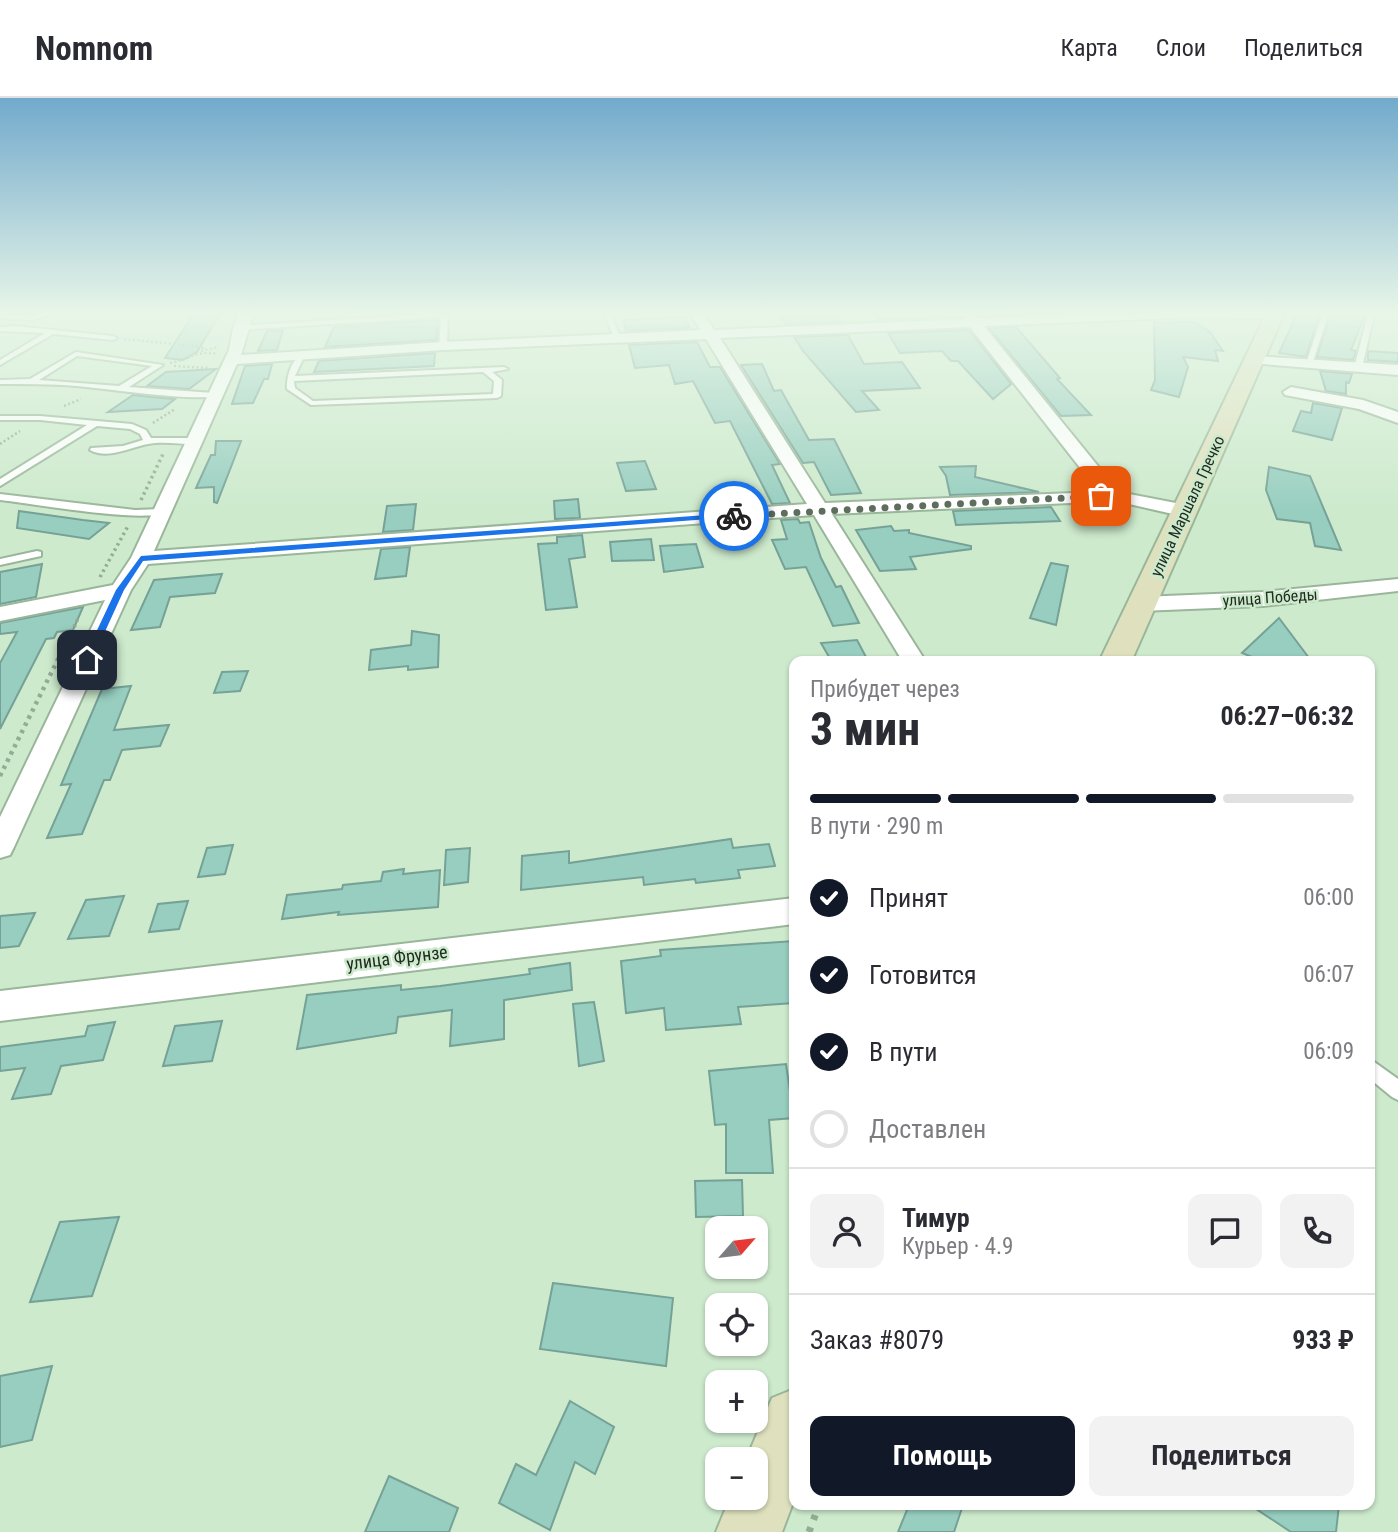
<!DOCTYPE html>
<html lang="ru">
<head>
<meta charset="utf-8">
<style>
  :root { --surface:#fff; --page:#f2f2f3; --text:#2b2b33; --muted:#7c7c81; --line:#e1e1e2; --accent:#111827 }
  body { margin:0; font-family:"Roboto Condensed",sans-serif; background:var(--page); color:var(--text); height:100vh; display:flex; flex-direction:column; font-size:26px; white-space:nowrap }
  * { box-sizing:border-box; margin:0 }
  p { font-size:23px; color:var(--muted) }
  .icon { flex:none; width:38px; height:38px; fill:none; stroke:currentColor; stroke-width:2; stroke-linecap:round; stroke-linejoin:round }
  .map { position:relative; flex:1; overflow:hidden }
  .side { position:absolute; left:789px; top:558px; width:586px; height:854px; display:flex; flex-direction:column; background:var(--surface); border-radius:14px; box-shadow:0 2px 5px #0004 }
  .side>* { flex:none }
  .needle { width:46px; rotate:62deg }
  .controls { position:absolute; left:705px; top:1118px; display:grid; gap:14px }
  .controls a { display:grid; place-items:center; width:63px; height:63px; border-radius:14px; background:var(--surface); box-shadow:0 2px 5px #0004; font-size:35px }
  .pin { position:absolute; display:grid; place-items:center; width:60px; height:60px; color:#fff; margin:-30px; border-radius:14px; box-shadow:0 4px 10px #0006 }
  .courier { position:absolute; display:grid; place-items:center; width:70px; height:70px; margin:-35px; border:5px solid #1a73e8; border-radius:50%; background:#fff; color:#222; box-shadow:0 2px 9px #0007 }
  .headline em { font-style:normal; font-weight:700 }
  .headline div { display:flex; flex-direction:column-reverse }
  .headline { display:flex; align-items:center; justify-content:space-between; height:119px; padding:0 21px }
  h1 { font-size:46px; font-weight:700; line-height:52px }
  .bar { display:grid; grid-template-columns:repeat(4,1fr); gap:10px 7px; align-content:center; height:84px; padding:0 21px }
  .bar i { height:9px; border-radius:5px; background:var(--line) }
  .bar .on { background:var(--accent) }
  .bar p { grid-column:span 4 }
  .line { display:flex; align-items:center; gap:18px; padding:0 21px; border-top:2px solid var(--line) }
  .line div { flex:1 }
  .round { display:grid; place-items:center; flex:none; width:74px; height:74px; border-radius:14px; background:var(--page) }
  ol { padding:0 21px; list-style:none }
  li { display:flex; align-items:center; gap:21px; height:77px }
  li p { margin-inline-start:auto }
  li .icon { padding:7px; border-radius:50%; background:var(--accent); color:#fff; stroke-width:4 }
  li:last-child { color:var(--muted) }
  li i { width:38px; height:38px; border:4px solid var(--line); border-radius:50% }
  .cta { display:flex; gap:14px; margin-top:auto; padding:14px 21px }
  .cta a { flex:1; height:80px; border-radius:14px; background:var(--accent); color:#fff; font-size:28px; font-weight:700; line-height:80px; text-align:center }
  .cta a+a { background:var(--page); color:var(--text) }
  header { display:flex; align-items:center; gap:42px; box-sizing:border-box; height:98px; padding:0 35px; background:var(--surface); border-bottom:2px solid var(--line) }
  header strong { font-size:33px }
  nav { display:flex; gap:38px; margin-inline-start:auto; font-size:24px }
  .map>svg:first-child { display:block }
  .building { fill:#97cec0; stroke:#76a196; stroke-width:2 }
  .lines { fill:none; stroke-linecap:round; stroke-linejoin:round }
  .service-casing { stroke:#9ab69a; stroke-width:4 }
  .minor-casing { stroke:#9ab69a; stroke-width:4 }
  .secondary-casing { stroke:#9ab69a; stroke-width:4 }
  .path-far3 { stroke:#94ab94; stroke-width:2.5; stroke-dasharray:2 2.5; stroke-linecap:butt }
  .path-far2 { stroke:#94ab94; stroke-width:3.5; stroke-dasharray:2.5 3.5; stroke-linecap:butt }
  .path-far1 { stroke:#94ab94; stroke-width:4.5; stroke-dasharray:3.5 4.5; stroke-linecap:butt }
  .path { stroke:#94ab94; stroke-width:7; stroke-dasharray:5 8; stroke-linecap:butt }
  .service { fill:#fff; fill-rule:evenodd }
  .minor { fill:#fff; fill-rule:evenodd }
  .secondary { fill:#dfe1be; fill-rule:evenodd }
  .route { fill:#1a73e8 }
  .done { stroke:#5d6e5d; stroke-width:7; stroke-dasharray:0 12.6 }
  .labels { text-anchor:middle; stroke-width:5; stroke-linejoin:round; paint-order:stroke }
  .far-street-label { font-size:16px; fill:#212c21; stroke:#cdeacd }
  .street-label { font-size:18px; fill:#212c21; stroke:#cdeacd }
</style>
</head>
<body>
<header>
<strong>Nomnom</strong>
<nav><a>Карта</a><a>Слои</a><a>Поделиться</a></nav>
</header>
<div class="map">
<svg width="1398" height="1434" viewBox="0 0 1398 1434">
  <rect width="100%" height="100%" fill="#cdeacd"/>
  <g class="building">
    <polygon points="195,214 221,214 197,254 183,262 165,260"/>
    <polygon points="826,214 836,214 841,224 786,226 779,215"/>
    <polygon points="874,214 959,214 959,219 880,222"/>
    <polygon points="1298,214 1320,214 1306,259 1279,255"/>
    <polygon points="1331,214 1366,214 1351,252 1356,253 1353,262 1317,259"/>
    <polygon points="685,219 690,230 626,233 623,222"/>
    <polygon points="438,222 436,242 325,249 334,229"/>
    <polygon points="1195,224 1210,234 1223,253 1215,252 1218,263 1183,259 1188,269 1179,299 1151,292 1155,282 1154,225"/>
    <polygon points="1016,229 1060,280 1057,281 1091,317 1061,318 989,230"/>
    <polygon points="283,232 277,252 258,253 267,233"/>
    <polygon points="969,232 1011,286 993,301 958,263 951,263 942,253 900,255 888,235"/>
    <polygon points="848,237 864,266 902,264 920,290 862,293 879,312 856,314 803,253 794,239"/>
    <polygon points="697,244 710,269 720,269 780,366 772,367 790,405 772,406 730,323 715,325 693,283 675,286 669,267 635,270 629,247"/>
    <polygon points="1368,253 1398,255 1398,264 1368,262"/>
    <polygon points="435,255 434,268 314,274 319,263"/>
    <polygon points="272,266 268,281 264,281 253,305 232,306 245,268"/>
    <polygon points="762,266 774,293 781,292 809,342 834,341 861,395 831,397 814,364 803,365 741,267"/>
    <polygon points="216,271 189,291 147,288 166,274"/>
    <polygon points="1320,273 1352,276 1349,285 1346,284 1346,296 1326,293"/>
    <polygon points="133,297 151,299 175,301 162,311 108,314"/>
    <polygon points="1313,305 1342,310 1332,342 1293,333 1301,313 1311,315"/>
    <polygon points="216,343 241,343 217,405 214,404 214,389 196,390 211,357 215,357"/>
    <polygon points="645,363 656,391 626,393 617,365"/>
    <polygon points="976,368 975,379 1039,394 950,397 946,378 940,369"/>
    <polygon points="1269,369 1310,378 1341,452 1315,448 1310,425 1277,421 1266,392"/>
    <polygon points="578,401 580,420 555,421 554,403"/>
    <polygon points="416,406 413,432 383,434 387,408"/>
    <polygon points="1051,409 1060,423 956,427 953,413"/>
    <polygon points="19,413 83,422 109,425 89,441 17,430"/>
    <polygon points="798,421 800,425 809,424 821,460 836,489 841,488 859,525 833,528 806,469 785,471 772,442 787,441 781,422"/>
    <polygon points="891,428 894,433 909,432 909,435 971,448 971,451 910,459 916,471 880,473 856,432"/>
    <polygon points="582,437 585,459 569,461 577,509 546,512 538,446 557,445 557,439"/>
    <polygon points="651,441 654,462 612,463 610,444"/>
    <polygon points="696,446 703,469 664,474 660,448"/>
    <polygon points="410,449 406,478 375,481 381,451"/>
    <polygon points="1051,465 1068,468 1056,527 1030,520"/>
    <polygon points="42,466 36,499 0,506 0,474"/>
    <polygon points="222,476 215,495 170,499 160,529 131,532 154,482"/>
    <polygon points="83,509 73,532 57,534 54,540 46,541 0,631 0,565 17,534 0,536 0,525"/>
    <polygon points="1279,520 1312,564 1264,564 1242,555"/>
    <polygon points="412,533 439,537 438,569 408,572 408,568 369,572 371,552 411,547"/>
    <polygon points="857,542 867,561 832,564 821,545"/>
    <polygon points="248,573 240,593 214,595 222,574"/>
    <polygon points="131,588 114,632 169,627 160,648 122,652 110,682 104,682 82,736 47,740 71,686 61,687 102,591"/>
    <polygon points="731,741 733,750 769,746 775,768 738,772 740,780 696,785 695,781 644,787 643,779 521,792 522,758 569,753 569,765"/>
    <polygon points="233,747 225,776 198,779 207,750"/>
    <polygon points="470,750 468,784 444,787 446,752"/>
    <polygon points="404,771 403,776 440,772 438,809 338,817 339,814 282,821 287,797 342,791 343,787 381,783 383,774"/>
    <polygon points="124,798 109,838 68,841 86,802"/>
    <polygon points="188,803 179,831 149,834 158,806"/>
    <polygon points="35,815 19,848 0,850 0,818"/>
    <polygon points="794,843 794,905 738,909 741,926 666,932 664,910 626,915 621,863 661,858 660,852"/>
    <polygon points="570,865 572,892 504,902 504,941 450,948 452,912 398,919 396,935 297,951 307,897 401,887 401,892 440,888 530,876 529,871"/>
    <polygon points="594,904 604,963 579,968 573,906"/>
    <polygon points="222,923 212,963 163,968 175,928"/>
    <polygon points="115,924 103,962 61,968 51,996 12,1001 25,970 0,973 0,949 85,938 88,928"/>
    <polygon points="786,966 794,1020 769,1022 773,1075 726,1075 726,1026 715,1027 709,973"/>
    <polygon points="742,1082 743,1118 696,1119 695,1083"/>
    <polygon points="119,1119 92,1198 30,1204 60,1124"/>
    <polygon points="553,1185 673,1200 666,1268 540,1251"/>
    <polygon points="52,1268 32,1342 0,1349 0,1278"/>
    <polygon points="570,1303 614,1329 595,1376 575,1364 550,1432 499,1405 516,1366 536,1377"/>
    <polygon points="389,1378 458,1410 449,1434 365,1434"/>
    <polygon points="909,1407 963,1407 954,1434 898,1434"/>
    <polygon points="1250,1407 1339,1407 1336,1434 1291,1434"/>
  </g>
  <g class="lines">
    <g class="service-casing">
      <g id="service">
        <polygon points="48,214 57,214 33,222 0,220 0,216 33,218"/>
        <polygon points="502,214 533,214 504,217"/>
        <polygon points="604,214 610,214 621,242 614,240"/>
        <polygon points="1323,214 1329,214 1312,267 1305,269"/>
        <polygon points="1371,214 1374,216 1362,270 1358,272 1354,270 1368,216"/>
        <polygon points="445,215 448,217 447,248 443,250 439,248 441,219 240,232 237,230 240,228"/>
        <polygon points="14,228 113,238 117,240 113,242 53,236 0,267 0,262 45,235 0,233 0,229"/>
        <path d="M76 254 163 267 129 289 214 295 218 297C202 305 102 290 77 288 51 286 26 286 0 286V282L30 281ZM77 258 152 268 119 288 39 282Z"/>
        <path d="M300 257 304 259 295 278 504 269 508 271 492 274 502 282 501 298 497 300 311 307 287 291C286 279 291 264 300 257ZM483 274 494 283 493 296 313 303 295 290 294 283Z"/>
        <path d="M0 318H40L132 326 146 332 151 340H193L197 343 193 346C179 346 162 343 148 346 131 349 107 362 90 352L91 350 123 348 143 342 140 336 130 331 97 328 0 388V381L87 327 40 322H0Z"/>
        <path d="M0 396 135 412 161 411 166 414C147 426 29 405 0 402Z"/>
        <polygon points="37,453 41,454 41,458 0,467 0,461"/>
        <polygon points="1370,961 1398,981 1398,1002 1392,999 1370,981"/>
      </g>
    </g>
    <g class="minor-casing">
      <g id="minor">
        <path d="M240 214H254L241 257 443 244 701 232 689 214H703L714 232 964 221 960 216 962 214H972L978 220 1135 214H1277L1281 217 1274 221 1198 219 984 228 1119 394 1186 407 1196 413 1186 419 1129 406 1070 405 832 416 926 564H903L814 417 148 466 131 492 14 749 10 757 0 760V719L105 502 0 523V509L113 487 131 460 229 252 233 230ZM970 229 1099 394 825 405 720 240ZM706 241 807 406 154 453 237 266 443 252Z"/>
        <polygon points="1254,258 1398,267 1398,277 1249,265 1247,262"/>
        <polygon points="1291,289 1363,302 1398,314 1398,325 1359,311 1285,297 1283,294"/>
        <polygon points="1398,481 1398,493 1263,508 1141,513 1133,511 1130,506 1133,501 1141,499 1263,494"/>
        <polygon points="794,800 794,826 0,923 0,893"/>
      </g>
    </g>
    <g class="secondary-casing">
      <g id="secondary">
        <polygon points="1267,214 1285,214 1131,564 1099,564"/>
        <polygon points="794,1291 794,1402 782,1434 716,1434 730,1400 756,1400 756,1362 746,1362 772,1300"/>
      </g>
    </g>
    <g class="path-far3">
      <polyline points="124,241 204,249 201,253 219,249"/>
      <path d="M170 265C191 261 196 252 218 256"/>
      <polyline points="174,268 209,270"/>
      <polyline points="64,308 81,301"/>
      <polyline points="153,325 175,311"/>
      <polyline points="0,346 20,333"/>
    </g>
    <g class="path-far2">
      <polyline points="141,402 163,356"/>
      <polyline points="100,479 128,428"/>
      <polyline points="74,529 79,518"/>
    </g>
    <polyline class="path-far1" points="0,678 75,527"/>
    <polyline class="path" points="809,1434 819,1407"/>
    <use href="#service" class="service"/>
    <use href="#minor" class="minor"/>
    <use href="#secondary" class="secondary"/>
  </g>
  <linearGradient id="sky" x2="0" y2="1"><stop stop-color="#72aacc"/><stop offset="0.52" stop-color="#e8f6e8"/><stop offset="1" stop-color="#e8f6e8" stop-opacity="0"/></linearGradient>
  <rect width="1398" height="414" fill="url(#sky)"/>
  <polygon class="route" points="734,415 736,419 143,463 124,492 92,562 87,565 83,562 116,492 141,458"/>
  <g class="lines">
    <polyline class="done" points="734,418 1101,398"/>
  </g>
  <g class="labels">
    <g class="far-street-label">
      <text transform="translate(1187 408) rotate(-65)" y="6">улица Маршала Гречко</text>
      <text transform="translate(1270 499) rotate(-4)" y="6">улица Победы</text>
    </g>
    <g class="street-label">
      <text transform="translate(397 860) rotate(-7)" y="6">улица Фрунзе</text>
    </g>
  </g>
</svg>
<div class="controls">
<a><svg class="needle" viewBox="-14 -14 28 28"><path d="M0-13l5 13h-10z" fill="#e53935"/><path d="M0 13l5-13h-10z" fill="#7c7c81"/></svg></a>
<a><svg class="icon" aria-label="locate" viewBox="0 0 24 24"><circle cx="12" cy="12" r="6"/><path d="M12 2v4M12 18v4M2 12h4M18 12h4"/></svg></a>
<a>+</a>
<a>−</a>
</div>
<div class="pin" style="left:1101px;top:398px;background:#ea580c"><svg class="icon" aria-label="bag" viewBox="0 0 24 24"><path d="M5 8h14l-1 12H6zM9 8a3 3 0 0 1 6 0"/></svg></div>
<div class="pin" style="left:87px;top:562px;background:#1f2937"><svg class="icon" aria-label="home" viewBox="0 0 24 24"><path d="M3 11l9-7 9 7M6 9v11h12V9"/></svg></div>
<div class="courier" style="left:734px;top:418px"><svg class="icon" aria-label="bike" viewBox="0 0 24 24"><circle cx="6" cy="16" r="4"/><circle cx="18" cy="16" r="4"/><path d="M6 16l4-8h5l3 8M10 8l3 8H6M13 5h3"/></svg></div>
<section class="side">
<div class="headline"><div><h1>3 мин</h1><p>Прибудет через</p></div><em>06:27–06:32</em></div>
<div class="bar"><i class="on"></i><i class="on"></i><i class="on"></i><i></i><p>В пути · 290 m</p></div>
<ol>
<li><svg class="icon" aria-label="check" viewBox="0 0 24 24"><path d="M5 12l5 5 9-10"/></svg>Принят<p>06:00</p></li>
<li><svg class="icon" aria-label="check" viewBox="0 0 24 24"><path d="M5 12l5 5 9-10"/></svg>Готовится<p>06:07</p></li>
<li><svg class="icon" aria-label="check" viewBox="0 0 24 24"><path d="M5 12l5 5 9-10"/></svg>В пути<p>06:09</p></li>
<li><i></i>Доставлен</li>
</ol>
<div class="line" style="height:126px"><a class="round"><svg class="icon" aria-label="person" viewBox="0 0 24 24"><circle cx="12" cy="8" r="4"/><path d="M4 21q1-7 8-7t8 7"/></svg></a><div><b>Тимур</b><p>Курьер · 4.9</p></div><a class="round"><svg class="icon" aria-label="chat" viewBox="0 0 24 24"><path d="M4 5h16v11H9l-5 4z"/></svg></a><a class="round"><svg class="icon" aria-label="phone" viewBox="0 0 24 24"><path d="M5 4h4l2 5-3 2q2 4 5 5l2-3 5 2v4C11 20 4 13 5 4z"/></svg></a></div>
<div class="line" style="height:91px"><div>Заказ #8079</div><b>933 ₽</b></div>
<div class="cta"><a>Помощь</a><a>Поделиться</a></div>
</section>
</div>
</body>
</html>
